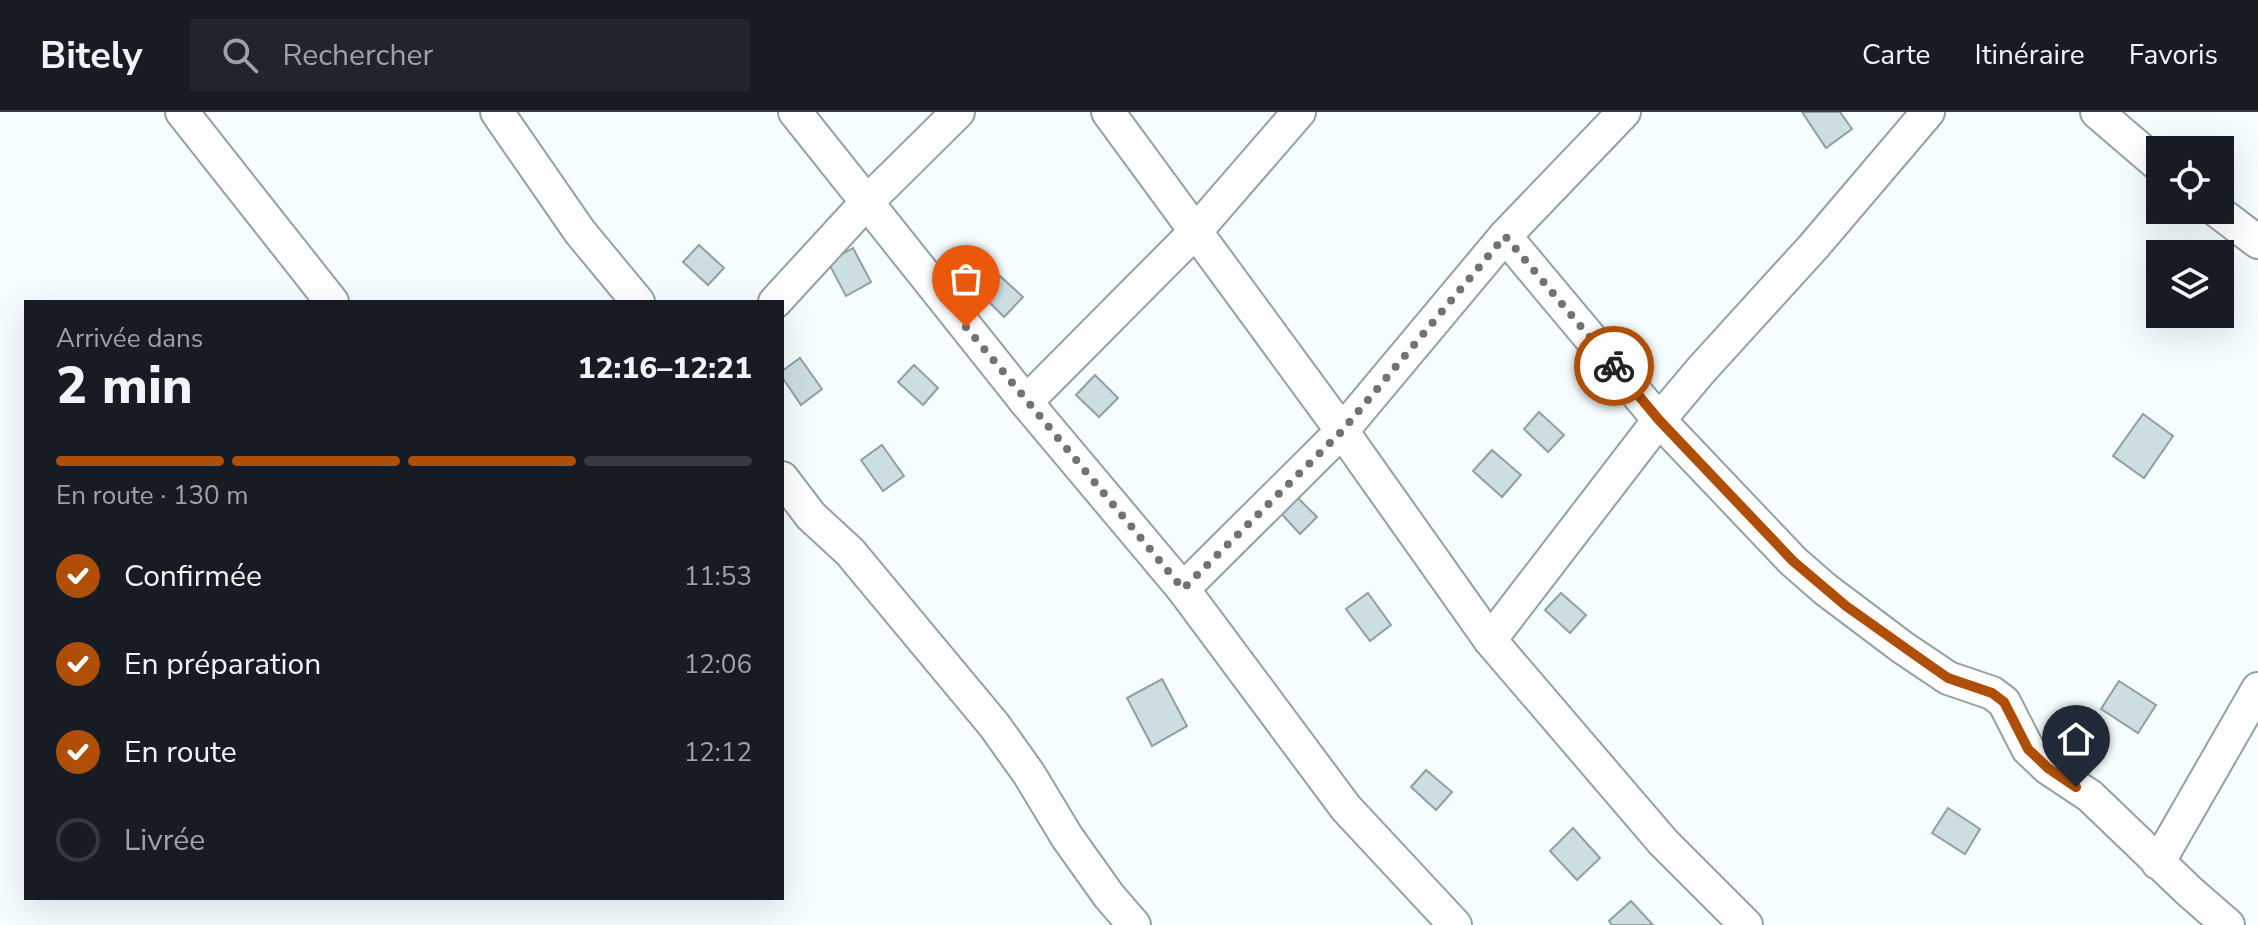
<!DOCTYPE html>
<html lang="fr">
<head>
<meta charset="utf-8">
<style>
  :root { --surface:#171b24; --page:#20242c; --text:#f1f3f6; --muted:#9ea1a6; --line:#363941; --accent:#af4f07 }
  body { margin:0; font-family:"Nunito Sans",sans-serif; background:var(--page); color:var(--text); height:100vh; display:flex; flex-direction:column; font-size:30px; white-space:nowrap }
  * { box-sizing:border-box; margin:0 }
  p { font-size:26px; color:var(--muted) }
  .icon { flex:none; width:44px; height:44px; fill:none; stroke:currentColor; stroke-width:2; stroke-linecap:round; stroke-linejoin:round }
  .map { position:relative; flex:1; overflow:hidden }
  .details { position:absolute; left:24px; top:188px; width:760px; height:600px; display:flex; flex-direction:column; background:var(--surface); border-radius:0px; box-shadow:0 8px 32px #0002 }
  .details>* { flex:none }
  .fabs { position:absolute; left:2146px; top:24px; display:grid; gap:16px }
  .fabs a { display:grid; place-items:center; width:88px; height:88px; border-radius:0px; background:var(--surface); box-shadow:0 8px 32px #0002; font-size:40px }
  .pin { position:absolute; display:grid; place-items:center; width:68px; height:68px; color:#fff; margin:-82px -34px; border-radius:50% 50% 50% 0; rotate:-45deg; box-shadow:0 0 8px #0007 }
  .pin .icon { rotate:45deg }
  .courier { position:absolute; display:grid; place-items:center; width:80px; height:80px; margin:-40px; border:6px solid #af4f07; border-radius:50%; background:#fff; color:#222; box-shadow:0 2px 10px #0007 }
  .overview em { font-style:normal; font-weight:800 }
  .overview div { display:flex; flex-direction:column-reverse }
  .overview { display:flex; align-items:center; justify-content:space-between; height:136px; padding:0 32px }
  h1 { font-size:52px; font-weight:800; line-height:60px }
  .bar { display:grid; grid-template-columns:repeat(4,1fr); gap:12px 8px; align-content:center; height:96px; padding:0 32px }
  .bar i { height:10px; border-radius:6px; background:var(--line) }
  .bar .current { background:var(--accent) }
  .bar p { grid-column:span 4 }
  ol { padding:0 32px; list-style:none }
  li { display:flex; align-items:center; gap:24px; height:88px }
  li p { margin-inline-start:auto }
  li .icon { padding:8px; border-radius:50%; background:var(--accent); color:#fff; stroke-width:4 }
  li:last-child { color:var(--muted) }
  li i { width:44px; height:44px; border:4px solid var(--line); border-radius:50% }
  header { display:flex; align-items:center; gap:48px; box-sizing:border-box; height:112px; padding:0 40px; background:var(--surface); border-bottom:2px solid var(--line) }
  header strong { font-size:38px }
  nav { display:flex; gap:44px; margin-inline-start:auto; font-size:28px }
  .search { width:560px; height:72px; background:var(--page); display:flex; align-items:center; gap:20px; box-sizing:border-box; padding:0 28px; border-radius:0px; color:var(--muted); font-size:30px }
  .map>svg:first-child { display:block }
  .building { fill:#ccdee2; stroke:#8fa0a3; stroke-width:2 }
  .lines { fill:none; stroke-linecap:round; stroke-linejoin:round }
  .minor-casing { stroke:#91a2a5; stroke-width:36 }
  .minor { stroke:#fff; stroke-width:32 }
  .done { stroke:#6e7476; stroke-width:8; stroke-dasharray:0 14.4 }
  .route { stroke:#af4f07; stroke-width:10 }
</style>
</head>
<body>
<header>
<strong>Bitely</strong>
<div class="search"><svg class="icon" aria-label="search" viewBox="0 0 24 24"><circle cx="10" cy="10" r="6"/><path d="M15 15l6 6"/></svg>Rechercher</div>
<nav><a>Carte</a><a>Itinéraire</a><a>Favoris</a></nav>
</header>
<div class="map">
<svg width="2258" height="813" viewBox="0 0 2258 813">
  <rect width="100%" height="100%" fill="#f6fdfe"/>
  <g class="building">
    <polygon points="1802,0 1840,0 1852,17 1826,36"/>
    <polygon points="699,133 724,156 708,173 683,150"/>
    <polygon points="853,136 871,170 846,184 828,150"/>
    <polygon points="999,163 1023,185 1004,205 981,182"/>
    <polygon points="800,246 822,277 801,293 782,265 782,259"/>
    <polygon points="914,253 938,276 923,293 898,270"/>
    <polygon points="1095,263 1118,286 1099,305 1076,283"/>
    <polygon points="1539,300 1564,323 1548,340 1524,317"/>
    <polygon points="2143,302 2173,324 2144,366 2113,344"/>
    <polygon points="882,333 904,364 883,379 861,348"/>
    <polygon points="1492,338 1521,363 1502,385 1473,359"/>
    <polygon points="1293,381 1317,405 1300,422 1277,397"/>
    <polygon points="1368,481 1391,513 1370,529 1346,497"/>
    <polygon points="1561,481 1586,503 1570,521 1545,498"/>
    <polygon points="1162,567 1187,614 1152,634 1127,586"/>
    <polygon points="2119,569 2156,593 2138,621 2101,597"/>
    <polygon points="1426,658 1452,680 1436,698 1411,675"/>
    <polygon points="1948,696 1980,717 1965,742 1932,721"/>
    <polygon points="1573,716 1600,746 1577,768 1550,739"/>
    <polygon points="1631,789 1653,813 1612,813 1609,809"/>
  </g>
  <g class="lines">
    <g class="minor-casing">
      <g id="minor">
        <polyline points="182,0 332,190"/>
        <polyline points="497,0 580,120 638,190"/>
        <polyline points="795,0 1026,290 1183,477 1346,696 1455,813"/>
        <polyline points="1108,0 1342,319 1490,528 1663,730 1746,813"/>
        <polyline points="2097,0 2160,54"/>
        <polyline points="2216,98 2258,130"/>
        <polyline points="1505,124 1659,308 1793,449 1825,477 1902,535 1948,566 1992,581 2004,590 2028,637 2048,656 2090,684 2189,779 2228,813"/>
        <polyline points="775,190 866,91 958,0"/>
        <polyline points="1026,290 1195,120 1299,0"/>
        <polyline points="782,366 811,404 850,440 994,613 1029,662 1067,725 1109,784 1134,813"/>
        <polyline points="1183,477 1342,319 1505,124 1624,0"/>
        <polyline points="1490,528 1659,308 1702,257 1814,134 1928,0"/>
        <polyline points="2158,751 2258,577"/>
      </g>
    </g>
    <use href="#minor" class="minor"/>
  </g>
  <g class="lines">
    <polyline class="done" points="966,215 1183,477 1342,319 1505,124 1614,254"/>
    <polyline class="route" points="1614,254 1659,308 1793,449 1846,494 1925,550 1948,566 1992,581 2004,590 2028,637 2048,656 2076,675"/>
  </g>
</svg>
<div class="fabs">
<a><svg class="icon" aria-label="locate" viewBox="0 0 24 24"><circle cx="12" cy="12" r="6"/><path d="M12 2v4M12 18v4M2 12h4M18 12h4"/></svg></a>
<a><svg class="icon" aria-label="layers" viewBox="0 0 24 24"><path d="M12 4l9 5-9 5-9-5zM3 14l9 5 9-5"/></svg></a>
</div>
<div class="pin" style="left:966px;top:215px;background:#ea580c"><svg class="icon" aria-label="bag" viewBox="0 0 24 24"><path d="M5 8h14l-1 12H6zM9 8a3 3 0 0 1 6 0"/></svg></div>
<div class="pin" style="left:2076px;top:675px;background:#1f2937"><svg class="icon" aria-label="home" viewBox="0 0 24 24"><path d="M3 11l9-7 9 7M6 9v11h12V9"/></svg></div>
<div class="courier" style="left:1614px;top:254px"><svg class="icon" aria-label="bike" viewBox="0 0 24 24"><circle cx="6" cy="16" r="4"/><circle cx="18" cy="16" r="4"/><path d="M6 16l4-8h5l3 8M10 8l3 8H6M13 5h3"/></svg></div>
<section class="details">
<div class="overview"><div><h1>2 min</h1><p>Arrivée dans</p></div><em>12:16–12:21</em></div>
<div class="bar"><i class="current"></i><i class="current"></i><i class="current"></i><i></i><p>En route · 130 m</p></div>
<ol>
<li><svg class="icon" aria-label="check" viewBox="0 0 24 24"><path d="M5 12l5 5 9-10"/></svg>Confirmée<p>11:53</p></li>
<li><svg class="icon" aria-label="check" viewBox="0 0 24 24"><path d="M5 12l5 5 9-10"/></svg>En préparation<p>12:06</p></li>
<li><svg class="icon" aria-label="check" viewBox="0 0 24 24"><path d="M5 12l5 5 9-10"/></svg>En route<p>12:12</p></li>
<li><i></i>Livrée</li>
</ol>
</section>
</div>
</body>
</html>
